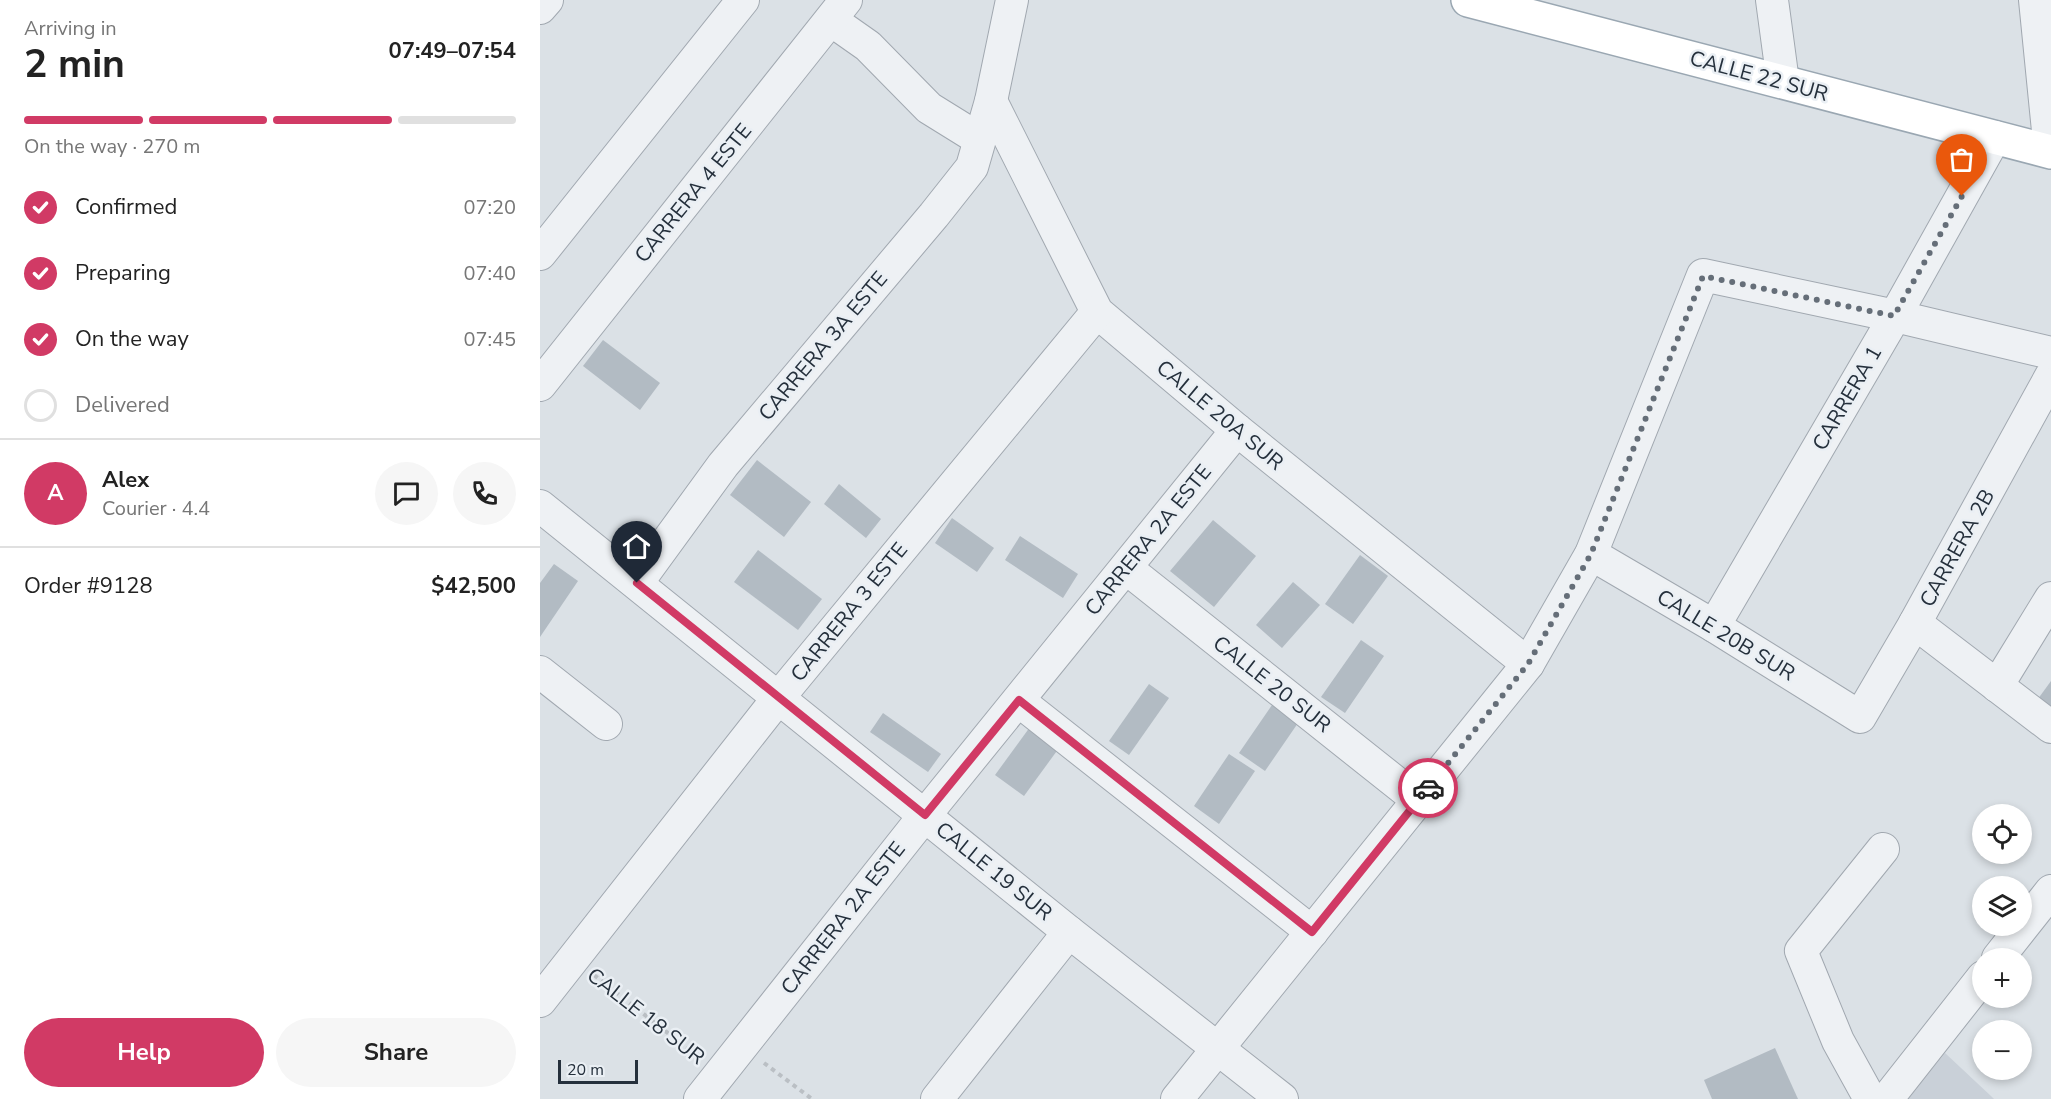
<!DOCTYPE html>
<html lang="en">
<head>
<meta charset="utf-8">
<style>
  :root { --surface:#fff; --page:#f6f6f6; --text:#222; --muted:#767676; --line:#e0e0e0; --accent:#d13a65 }
  body { margin:0; font-family:"Nunito Sans",sans-serif; background:var(--page); color:var(--text); height:100vh; display:flex; flex-direction:column; font-size:22px; white-space:nowrap }
  * { box-sizing:border-box; margin:0 }
  p { font-size:20px; color:var(--muted) }
  .icon { flex:none; width:33px; height:33px; fill:none; stroke:currentColor; stroke-width:2; stroke-linecap:round; stroke-linejoin:round }
  .map { position:relative; flex:1; overflow:hidden }
  .drawer { display:flex; flex-direction:column; background:var(--surface); width:540px }
  .drawer>* { flex:none }
  .controls { position:absolute; left:1432px; top:804px; display:grid; gap:12px }
  .controls a { display:grid; place-items:center; width:60px; height:60px; border-radius:50%; background:var(--surface); box-shadow:0 3px 9px #0003; font-size:30px }
  .scale { position:absolute; left:18px; bottom:15px; width:80px; box-sizing:border-box; padding-left:6px; border:3px solid #25303c; border-top:0; font-size:16px; line-height:21px; white-space:nowrap; color:#25303c; -webkit-text-stroke:4px #eaeff4; paint-order:stroke }
  .pin { position:absolute; display:grid; place-items:center; width:51px; height:51px; color:#fff; margin:-62px -26px; border-radius:50% 50% 50% 0; rotate:-45deg; box-shadow:0 0 6px #0007 }
  .pin .icon { rotate:45deg }
  .courier { position:absolute; display:grid; place-items:center; width:60px; height:60px; margin:-30px; border:4px solid #d13a65; border-radius:50%; background:#fff; color:#222; box-shadow:0 2px 8px #0007 }
  .overview em { font-style:normal; font-weight:700 }
  .overview div { display:flex; flex-direction:column-reverse }
  .overview { display:flex; align-items:center; justify-content:space-between; height:102px; padding:0 24px }
  h1 { font-size:39px; font-weight:700; line-height:45px }
  .bar { display:grid; grid-template-columns:repeat(4,1fr); gap:9px 6px; align-content:center; height:72px; padding:0 24px }
  .bar i { height:8px; border-radius:4px; background:var(--line) }
  .bar .active { background:var(--accent) }
  .bar p { grid-column:span 4 }
  .line { display:flex; align-items:center; gap:15px; padding:0 24px; border-top:2px solid var(--line) }
  .line div { flex:1 }
  .round { display:grid; place-items:center; flex:none; width:63px; height:63px; border-radius:32px; background:var(--page) }
  ol { padding:0 24px; list-style:none }
  li { display:flex; align-items:center; gap:18px; height:66px }
  li p { margin-inline-start:auto }
  li .icon { padding:6px; border-radius:50%; background:var(--accent); color:#fff; stroke-width:4 }
  li:last-child { color:var(--muted) }
  li i { width:33px; height:33px; border:3px solid var(--line); border-radius:50% }
  .cta { display:flex; gap:12px; margin-top:auto; padding:12px 24px }
  .cta a { flex:1; height:69px; border-radius:36px; background:var(--accent); color:#fff; font-size:24px; font-weight:700; line-height:69px; text-align:center }
  .cta a+a { background:var(--page); color:var(--text) }
  main { display:flex; flex:1; min-height:0 }
  .map>svg:first-child { display:block }
  .built { fill:#c9d0d8 }
  .building { fill:#b2bbc3 }
  .lines { fill:none; stroke-linecap:round; stroke-linejoin:round }
  .minor-casing { stroke:#a1a8b0; stroke-width:34 }
  .major-casing { stroke:#9aa7b2; stroke-width:36 }
  .path { stroke:#babfc4; stroke-width:4; stroke-dasharray:4.5 4.5; stroke-linecap:butt }
  .minor { stroke:#eef1f4; stroke-width:32 }
  .major { stroke:#fff; stroke-width:33 }
  .done { stroke:#656e78; stroke-width:6; stroke-dasharray:0 10.8 }
  .route { stroke:#d13a65; stroke-width:8 }
  .labels { text-anchor:middle; stroke-width:5; stroke-linejoin:round; paint-order:stroke }
  .street-label { font-size:21px; fill:#25303c; stroke:#eaeff4 }
</style>
</head>
<body>
<main>
<section class="drawer">
<div class="overview"><div><h1>2 min</h1><p>Arriving in</p></div><em>07:49–07:54</em></div>
<div class="bar"><i class="active"></i><i class="active"></i><i class="active"></i><i></i><p>On the way · 270 m</p></div>
<ol>
<li><svg class="icon" aria-label="check" viewBox="0 0 24 24"><path d="M5 12l5 5 9-10"/></svg>Confirmed<p>07:20</p></li>
<li><svg class="icon" aria-label="check" viewBox="0 0 24 24"><path d="M5 12l5 5 9-10"/></svg>Preparing<p>07:40</p></li>
<li><svg class="icon" aria-label="check" viewBox="0 0 24 24"><path d="M5 12l5 5 9-10"/></svg>On the way<p>07:45</p></li>
<li><i></i>Delivered</li>
</ol>
<div class="line" style="height:108px"><b class="round" style="background:var(--accent);color:#fff">A</b><div><b>Alex</b><p>Courier · 4.4</p></div><a class="round"><svg class="icon" aria-label="chat" viewBox="0 0 24 24"><path d="M4 5h16v11H9l-5 4z"/></svg></a><a class="round"><svg class="icon" aria-label="phone" viewBox="0 0 24 24"><path d="M5 4h4l2 5-3 2q2 4 5 5l2-3 5 2v4C11 20 4 13 5 4z"/></svg></a></div>
<div class="line" style="height:78px"><div>Order #9128</div><b>$42,500</b></div>
<div class="cta"><a>Help</a><a>Share</a></div>
</section>
<div class="map">
<svg width="1511" height="1099" viewBox="0 0 1511 1099">
  <rect width="100%" height="100%" fill="#dbe1e6"/>
  <polygon class="built" points="1405,1053 1452,1097 1454,1099 1367,1099"/>
  <g class="building">
    <polygon points="63,340 120,383 100,410 43,366"/>
    <polygon points="217,460 271,502 244,537 190,495"/>
    <polygon points="299,484 341,519 326,538 284,504"/>
    <polygon points="412,518 454,548 437,572 395,543"/>
    <polygon points="673,520 716,556 674,607 630,571"/>
    <polygon points="480,536 538,574 523,598 465,560"/>
    <polygon points="218,550 282,599 258,630 194,582"/>
    <polygon points="820,555 848,576 813,624 785,604"/>
    <polygon points="14,564 38,581 0,637 0,583"/>
    <polygon points="753,582 780,605 742,648 716,625"/>
    <polygon points="821,640 844,656 805,713 781,697"/>
    <polygon points="1511,681 1511,716 1495,703"/>
    <polygon points="609,684 629,698 589,755 569,741"/>
    <polygon points="732,705 758,723 725,771 699,753"/>
    <polygon points="343,713 401,754 388,772 330,732"/>
    <polygon points="490,727 519,748 484,796 455,775"/>
    <polygon points="689,754 715,771 679,824 654,806"/>
    <polygon points="1235,1048 1258,1099 1172,1099 1164,1080"/>
  </g>
  <g class="lines">
    <g class="minor-casing">
      <g id="minor">
        <polyline points="1232,0 1243,82"/>
        <polyline points="1495,0 1510,151"/>
        <polyline points="0,8 7,0"/>
        <polyline points="291,20 328,46 389,108 439,139"/>
        <polyline points="451,101 557,312 697,430 988,664"/>
        <polyline points="0,254 203,0"/>
        <polyline points="0,385 306,0"/>
        <polyline points="0,506 529,932 742,1099"/>
        <polyline points="1051,554 1174,626 1320,717 1375,623 1511,376"/>
        <polyline points="586,568 878,800"/>
        <polyline points="97,583 183,465 394,215 432,167 451,101 472,0"/>
        <polyline points="1375,623 1511,727"/>
        <polyline points="1174,626 1355,316 1455,137"/>
        <polyline points="0,672 66,724"/>
        <polyline points="1457,686 1511,598"/>
        <polyline points="479,701 772,932"/>
        <polyline points="1458,958 1511,891"/>
        <polyline points="0,1001 239,697 557,312"/>
        <polyline points="160,1099 385,815 697,430"/>
        <polyline points="397,1099 529,932"/>
        <polyline points="637,1099 988,664 1051,554 1163,275 1355,316 1511,353"/>
        <polyline points="1330,1099 1298,1041 1261,951 1343,849"/>
        <polyline points="1347,1099 1443,977"/>
      </g>
    </g>
    <g class="major-casing">
      <polyline id="major" points="928,0 1511,152"/>
    </g>
    <g class="path">
      <polyline points="54,975 157,1056"/>
      <polyline points="224,1063 272,1099"/>
    </g>
    <use href="#minor" class="minor"/>
    <use href="#major" class="major"/>
  </g>
  <g class="lines">
    <polyline class="done" points="888,788 988,664 1051,554 1163,276 1354,316 1422,196"/>
    <polyline class="route" points="97,583 385,815 479,700 772,932 888,788"/>
  </g>
  <g class="labels">
    <g class="street-label">
      <text transform="translate(1219 76) rotate(15)" y="7">CALLE 22 SUR</text>
      <text transform="translate(153 193) rotate(-51)" y="7">CARRERA 4 ESTE</text>
      <text transform="translate(283 346) rotate(-50)" y="7">CARRERA 3A ESTE</text>
      <text transform="translate(1307 398) rotate(-60)" y="7">CARRERA 1</text>
      <text transform="translate(680 415) rotate(40)" y="7">CALLE 20A SUR</text>
      <text transform="translate(608 540) rotate(-51)" y="7">CARRERA 2A ESTE</text>
      <text transform="translate(1417 548) rotate(-61)" y="7">CARRERA 2B</text>
      <text transform="translate(309 612) rotate(-51)" y="7">CARRERA 3 ESTE</text>
      <text transform="translate(1186 635) rotate(31)" y="7">CALLE 20B SUR</text>
      <text transform="translate(732 684) rotate(38)" y="7">CALLE 20 SUR</text>
      <text transform="translate(454 871) rotate(39)" y="7">CALLE 19 SUR</text>
      <text transform="translate(303 918) rotate(-52)" y="7">CARRERA 2A ESTE</text>
      <text transform="translate(106 1016) rotate(38)" y="7">CALLE 18 SUR</text>
    </g>
  </g>
</svg>
<div class="controls">
<a><svg class="icon" aria-label="locate" viewBox="0 0 24 24"><circle cx="12" cy="12" r="6"/><path d="M12 2v4M12 18v4M2 12h4M18 12h4"/></svg></a>
<a><svg class="icon" aria-label="layers" viewBox="0 0 24 24"><path d="M12 4l9 5-9 5-9-5zM3 14l9 5 9-5"/></svg></a>
<a>+</a>
<a>−</a>
</div>
<div class="scale">20 m</div>
<div class="pin" style="left:1422px;top:196px;background:#ea580c"><svg class="icon" aria-label="bag" viewBox="0 0 24 24"><path d="M5 8h14l-1 12H6zM9 8a3 3 0 0 1 6 0"/></svg></div>
<div class="pin" style="left:97px;top:583px;background:#1f2937"><svg class="icon" aria-label="home" viewBox="0 0 24 24"><path d="M3 11l9-7 9 7M6 9v11h12V9"/></svg></div>
<div class="courier" style="left:888px;top:788px"><svg class="icon" aria-label="car" viewBox="0 0 24 24"><path d="M5 17H2v-5l4-1 3-4h7l3 4 3 1v5h-3M9 17h6M6 11h13"/><circle cx="7" cy="17" r="2"/><circle cx="17" cy="17" r="2"/></svg></div>
</div>
</main>
</body>
</html>
